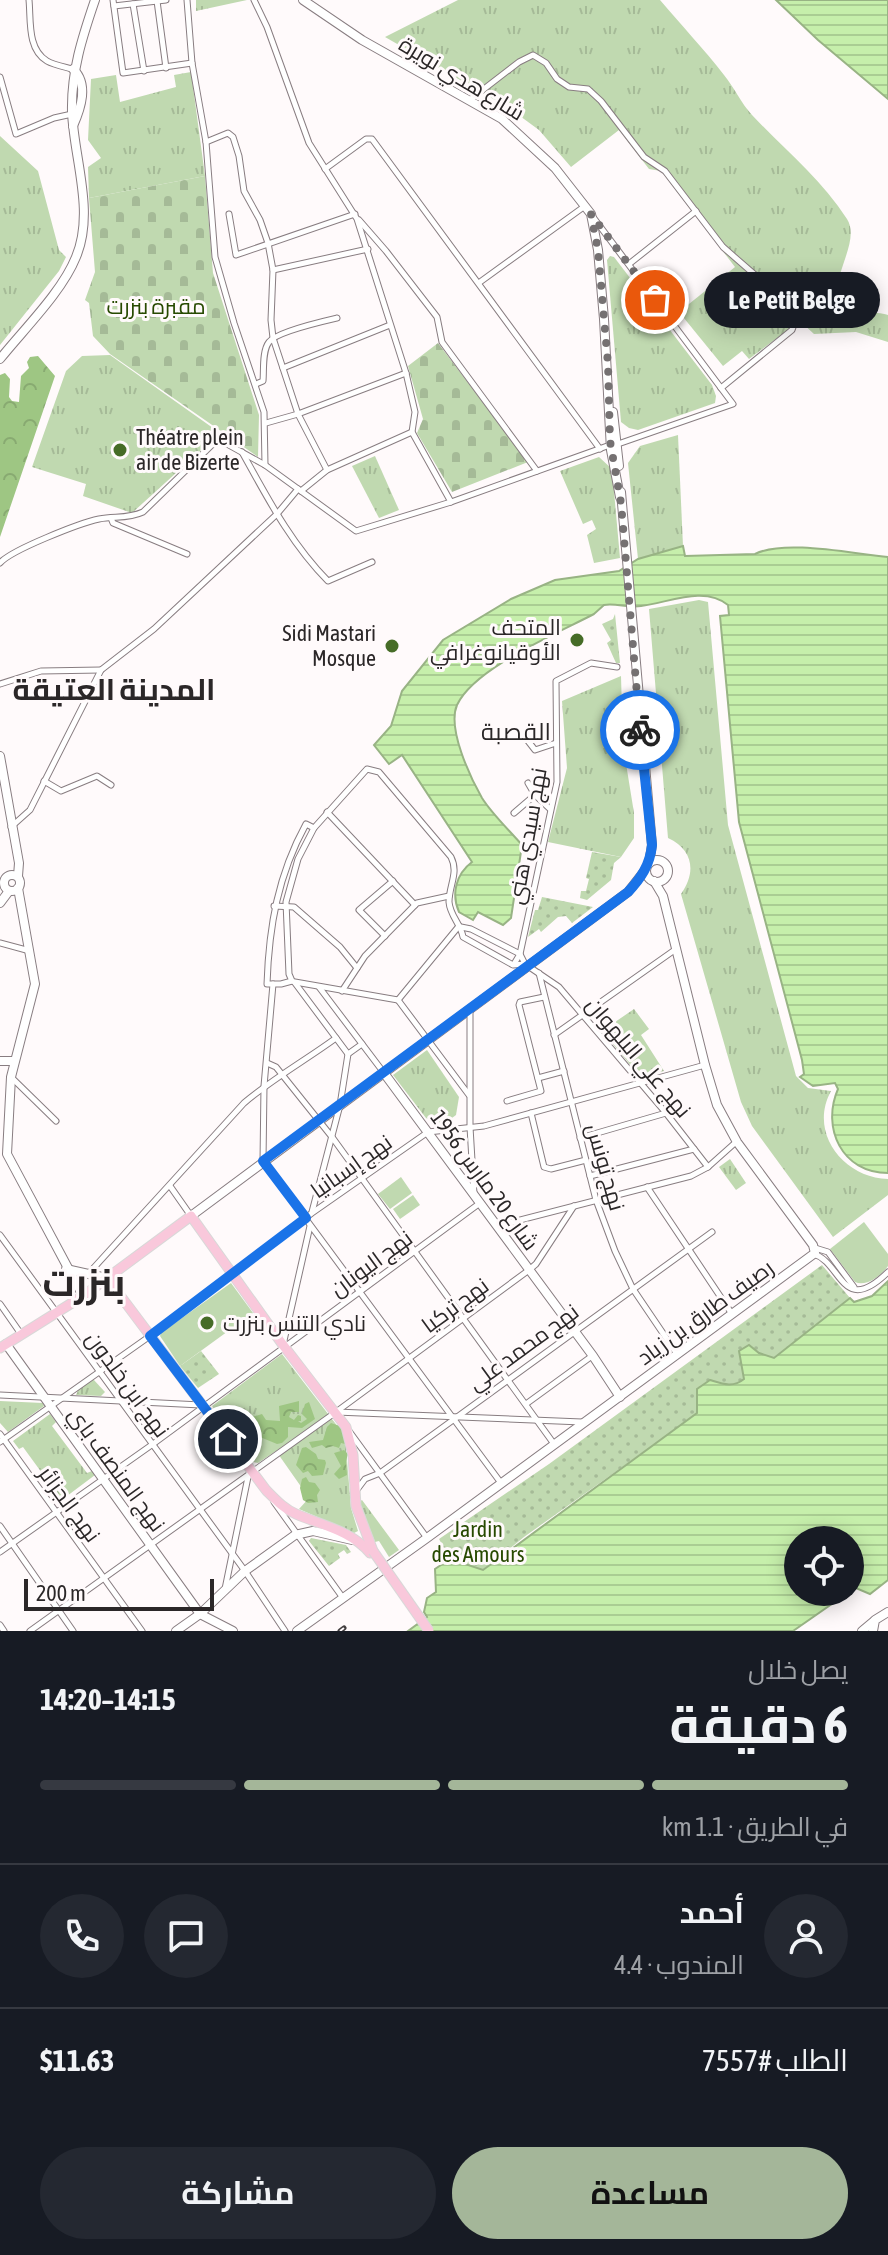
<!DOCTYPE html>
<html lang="ar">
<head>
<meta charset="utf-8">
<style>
  :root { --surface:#171b24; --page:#242831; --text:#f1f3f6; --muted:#9ea1a6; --line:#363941; --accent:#a4b699 }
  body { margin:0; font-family:"Asap Condensed",Cairo,sans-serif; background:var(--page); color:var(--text); direction:rtl; height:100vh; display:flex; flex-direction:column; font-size:30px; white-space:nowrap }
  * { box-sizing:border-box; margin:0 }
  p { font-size:26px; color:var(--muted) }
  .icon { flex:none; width:44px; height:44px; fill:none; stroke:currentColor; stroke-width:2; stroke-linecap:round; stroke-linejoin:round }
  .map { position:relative; height:1631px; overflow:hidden; direction:ltr }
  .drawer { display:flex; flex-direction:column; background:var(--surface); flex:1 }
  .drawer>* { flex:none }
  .tools { position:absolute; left:784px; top:1526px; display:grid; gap:16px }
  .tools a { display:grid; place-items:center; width:80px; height:80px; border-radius:50%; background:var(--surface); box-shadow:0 4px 20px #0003; font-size:40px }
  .scale { position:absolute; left:24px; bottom:20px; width:190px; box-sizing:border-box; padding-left:8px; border:4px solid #2b2728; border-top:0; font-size:22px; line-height:28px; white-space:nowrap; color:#2b2728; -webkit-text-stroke:6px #fffafb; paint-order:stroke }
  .pin { position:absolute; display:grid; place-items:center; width:68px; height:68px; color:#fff; margin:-34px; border:4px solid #fff; border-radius:50%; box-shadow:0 2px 8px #0007 }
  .courier { position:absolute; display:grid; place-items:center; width:80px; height:80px; margin:-40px; border:6px solid #1a73e8; border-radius:50%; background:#fff; color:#222; box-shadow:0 2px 10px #0007 }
  .bubble { position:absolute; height:56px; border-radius:28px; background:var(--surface); box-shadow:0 4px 20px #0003; font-size:26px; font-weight:700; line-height:56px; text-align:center; direction:rtl }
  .overview em { font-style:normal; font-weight:700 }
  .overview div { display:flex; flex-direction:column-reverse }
  .overview { display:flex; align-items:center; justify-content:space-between; height:136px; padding:0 40px }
  h1 { font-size:52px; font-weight:700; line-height:60px }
  .bar { display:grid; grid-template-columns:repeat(4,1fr); gap:12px 8px; align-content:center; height:96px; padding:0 40px }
  .bar i { height:10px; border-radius:6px; background:var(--line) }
  .bar .active { background:var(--accent) }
  .bar p { grid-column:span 4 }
  .line { display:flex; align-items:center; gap:20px; padding:0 40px; border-top:2px solid var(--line) }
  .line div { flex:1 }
  .round { display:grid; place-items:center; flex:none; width:84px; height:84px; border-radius:42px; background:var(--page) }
  .action { display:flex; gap:16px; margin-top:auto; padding:16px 40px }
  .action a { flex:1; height:92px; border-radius:48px; background:var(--accent); color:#111; font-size:32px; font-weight:700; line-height:92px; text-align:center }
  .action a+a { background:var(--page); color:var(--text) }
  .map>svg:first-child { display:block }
  .grass { fill:url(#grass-tufts) }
  .forest { fill:url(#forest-crowns) }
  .cemetery { fill:url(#cemetery-stones) }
  .garden { fill:url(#garden-dots) }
  .pitch { fill:#c0d9b0 }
  .water { fill:url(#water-rules); stroke:#98b384; stroke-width:2 }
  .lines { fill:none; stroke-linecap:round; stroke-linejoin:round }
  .street-casing { stroke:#887d81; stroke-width:7 }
  .secondary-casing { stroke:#887d81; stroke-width:10 }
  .primary-casing { stroke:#d9d8d8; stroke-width:11 }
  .street { stroke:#fff; stroke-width:5 }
  .secondary { stroke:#fff; stroke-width:8 }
  .primary { stroke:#f9c8db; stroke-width:9 }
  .rail-casing { stroke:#413d3e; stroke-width:5 }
  .rail { stroke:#fffafb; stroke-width:2; stroke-dasharray:6; stroke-linecap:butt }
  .primary-bridge-casing { stroke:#d9d8d8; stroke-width:11; stroke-linecap:butt }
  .primary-bridge { stroke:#f9c8db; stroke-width:9 }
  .done { stroke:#757172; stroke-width:8; stroke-dasharray:0 14.4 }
  .route { stroke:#1a73e8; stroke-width:10 }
  .poi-dot { fill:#466c27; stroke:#fffafb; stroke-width:3 }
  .labels { text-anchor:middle; stroke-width:6; stroke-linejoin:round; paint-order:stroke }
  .street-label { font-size:22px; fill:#2b2728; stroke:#fffafb }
  .park-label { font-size:22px; fill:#274a00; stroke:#fffafb }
  .poi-label { font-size:22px; fill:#2b2728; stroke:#fffafb; text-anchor:start }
  .neighbourhood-label { font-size:24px; fill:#2b2728; stroke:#fffafb }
  .district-label { font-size:30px; font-weight:bold; fill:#2b2728; stroke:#fffafb }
  .town-label { font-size:38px; font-weight:bold; fill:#2b2728; stroke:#fffafb }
</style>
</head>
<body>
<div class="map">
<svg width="888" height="1631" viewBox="0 0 888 1631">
  <defs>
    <pattern id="grass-tufts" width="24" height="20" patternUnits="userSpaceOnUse" patternTransform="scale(2)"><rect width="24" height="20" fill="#c0d9b0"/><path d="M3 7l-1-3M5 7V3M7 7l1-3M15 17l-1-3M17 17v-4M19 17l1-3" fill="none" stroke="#a5ba97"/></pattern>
    <pattern id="forest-crowns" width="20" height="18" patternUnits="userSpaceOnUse" patternTransform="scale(2)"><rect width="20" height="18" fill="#9ec683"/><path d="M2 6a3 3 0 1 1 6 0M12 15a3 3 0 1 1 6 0" fill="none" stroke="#88aa71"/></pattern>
    <pattern id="cemetery-stones" width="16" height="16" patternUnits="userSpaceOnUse" patternTransform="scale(2)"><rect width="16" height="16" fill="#c0d9b0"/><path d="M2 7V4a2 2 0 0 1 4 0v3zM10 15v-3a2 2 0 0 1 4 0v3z" fill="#a5ba97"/></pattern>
    <pattern id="garden-dots" width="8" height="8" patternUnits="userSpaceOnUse" patternTransform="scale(2)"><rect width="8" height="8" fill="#c0d9b0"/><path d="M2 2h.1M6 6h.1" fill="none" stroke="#a5ba97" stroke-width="1.8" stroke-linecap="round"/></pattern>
    <pattern id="water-rules" width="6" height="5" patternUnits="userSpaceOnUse" patternTransform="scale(2)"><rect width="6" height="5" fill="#c6efab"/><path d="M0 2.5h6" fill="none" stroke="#aacd93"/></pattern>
  </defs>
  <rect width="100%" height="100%" fill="#fffafb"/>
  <g class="grass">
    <polygon points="196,0 247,0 196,11"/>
    <path d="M458 0H660C681 25 704 49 724 75 734 87 741 103 752 115 784 149 821 179 847 219 863 244 821 287 846 305 858 314 875 311 888 315V342L856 332 814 334 800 321 749 359 742 351 723 366 679 312 735 267 661 171 649 169 619 130 571 167 539 130 509 108 385 37Z"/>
    <polygon points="191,72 205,176 89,198 88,167 101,158 88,140 91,79 116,75 120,102 176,87 174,75"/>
    <polygon points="0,136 38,171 59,250 66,257 59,271 0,345"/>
    <polygon points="610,256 614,257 712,385 716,396 715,403 638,430 629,428 621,422 607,260"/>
    <polygon points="110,355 220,433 132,513 83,496 86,484 32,467 66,371 82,356"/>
    <polygon points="678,435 683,546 638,559 628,463 640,446"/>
    <polygon points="375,456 399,510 379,518 352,466"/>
    <polygon points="599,457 612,469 620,558 594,563 587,535 596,529 592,520 583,524 560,471"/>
    <path d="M699 600 708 602 728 825 796 1076 808 1088 831 1091C808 1133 844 1178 888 1179V1195L833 1237 752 1126 741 1102 681 894C696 873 694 850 668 838L649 609Z"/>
    <polygon points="621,676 623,745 634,813 634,838 621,857 548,842 567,768 562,701"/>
    <polygon points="634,1009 649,1029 641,1035 664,1071 643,1076 638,1074 602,1031"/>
    <path d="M427 1050 459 1097 456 1115C447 1123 437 1125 426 1118L393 1075Z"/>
    <polygon points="730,1159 746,1183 736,1190 719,1167"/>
    <polygon points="282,1354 345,1436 351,1508 358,1531 354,1533 299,1509 309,1498 276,1451 258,1463 253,1462 212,1406"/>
    <polygon points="93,1379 105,1392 101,1396 76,1395 80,1386"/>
    <polygon points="0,1401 43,1403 44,1406 8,1432 0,1423"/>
    <polygon points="50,1414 56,1422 52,1426 87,1473 92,1471 95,1475 59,1502 55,1498 58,1495 23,1447 19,1449 13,1441"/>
    <polygon points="362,1500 399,1550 389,1557 379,1541 375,1542 359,1502"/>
  </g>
  <g class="forest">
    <polygon points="38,356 55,376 0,537 0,375 5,373 10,379 9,397 12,401 19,402 21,376 29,368 27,362 30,357"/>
    <polygon points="299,1401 299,1412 291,1412 289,1417 294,1420 298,1415 301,1416 301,1421 298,1421 301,1423 307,1419 302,1414 305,1404 309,1402 315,1419 302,1428 288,1427 288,1437 282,1443 277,1444 260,1437 259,1430 253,1435 244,1433 245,1425 252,1425 252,1417 262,1414 266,1420 280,1421 279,1406"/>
    <polygon points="331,1423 340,1426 347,1441 345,1444 341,1443 339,1448 333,1446 326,1448 322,1445 312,1448 309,1442 323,1440 327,1427"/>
    <polygon points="306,1447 316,1454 318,1459 325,1460 326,1463 323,1475 312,1476 308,1471 303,1473 296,1465 302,1448"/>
    <polygon points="344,1450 348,1454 346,1461 347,1475 339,1479 334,1474 341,1466 334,1453"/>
    <polygon points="306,1477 309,1482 315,1483 320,1490 317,1495 318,1502 308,1503 303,1500 300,1488 302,1479"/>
  </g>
  <g class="cemetery">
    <polygon points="205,176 213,273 259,415 258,457 110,354 93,336 89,303 85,300 95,272 89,198"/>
    <polygon points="438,343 528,462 452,492 417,433 423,419 408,366"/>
  </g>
  <g class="garden">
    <polygon points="615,614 620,663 616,663 607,643 611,640 602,624 613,619"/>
    <polygon points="592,852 621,857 614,863 611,880 587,900 580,898 581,891 586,891 589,879 586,878"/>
    <polygon points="542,897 593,907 572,923 566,916 558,917 541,932 539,929 528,937 535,910 538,910"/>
    <polygon points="822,1265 850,1298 774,1358 759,1353 749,1345 745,1379 737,1385 697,1389 698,1413 524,1537 483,1570 450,1559 439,1539 549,1464"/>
    <polygon points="201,1351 219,1374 198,1388 180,1366"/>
    <polygon points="311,1538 346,1545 351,1552 347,1554 344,1550 338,1554 340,1558 329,1566 309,1541"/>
  </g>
  <g class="pitch">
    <polygon points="401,1177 412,1193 390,1209 378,1194"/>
    <polygon points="413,1195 420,1205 400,1219 393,1209"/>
    <path d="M864 1222 888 1254V1266C881 1276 866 1287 855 1282L830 1249Z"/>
    <polygon points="231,1283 253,1313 180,1366 160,1336 161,1333"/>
  </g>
  <g class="water">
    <polygon points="776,0 888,0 888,99 818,40"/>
    <path d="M683 546 685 556 755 554C785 539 853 554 888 557V1173C842 1173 821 1128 838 1089L835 1083 813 1086 800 1077 804 1074 802 1060 739 822 720 616 729 615 728 605C704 585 668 603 641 606 628 608 616 603 604 605L594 614C558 633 474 668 457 705 447 728 470 777 482 798 492 814 509 830 522 845L511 918 503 925 478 912 473 920 459 912C451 894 456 874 472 862L402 755 389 764 374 745 391 726 402 691 443 640 511 599 555 580 619 571 638 559Z"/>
    <path d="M888 1281V1580L870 1594 856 1588 850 1591V1540H798V1592H849L793 1631H408L427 1617 424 1612 427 1598 436 1592 435 1569 450 1559 483 1570 697 1413V1389L710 1380C723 1384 733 1388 744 1379L739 1351 749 1345 759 1353 774 1358 850 1298 854 1302 872 1296Z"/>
  </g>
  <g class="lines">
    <g class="street-casing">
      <g id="street">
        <path d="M29 0C31 20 27 49 47 61 54 65 65 67 72 69"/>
        <polyline points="113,0 123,73 192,63"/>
        <polyline points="187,0 192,63 206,142 215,257 234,323 264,412 265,465"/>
        <polyline points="254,0 267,27 309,143 357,219 406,373 415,412 412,432 451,502"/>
        <polyline points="157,1 166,68"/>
        <polyline points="133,4 144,71"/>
        <polyline points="114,6 166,0"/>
        <polyline points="0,77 16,134 54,118 72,114"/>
        <polyline points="471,99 519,62 533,55 546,63 557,79 569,87 588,89 601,101 644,157 665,171 723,247 762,281 796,319 792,330 721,388"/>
        <polyline points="206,142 228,133 233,137 239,156 244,191 260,220 268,243 273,270 271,320 273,338 298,414 327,470"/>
        <polyline points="325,169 366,139 372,139 600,449"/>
        <polyline points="229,214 236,255 355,214"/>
        <polyline points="593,217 733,404 618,444"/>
        <polyline points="359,220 386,251 437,317 442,342 537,471"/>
        <polyline points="629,264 696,211"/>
        <polyline points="273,270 368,249"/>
        <polyline points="480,282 585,206"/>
        <polyline points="283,368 390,325"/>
        <path d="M256 384 263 381C264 370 262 351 269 342 276 332 324 321 337 318"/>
        <polyline points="266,423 298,414 406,373"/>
        <path d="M242 452C267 497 291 544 328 581L372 562"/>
        <polyline points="301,491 327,470 412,432"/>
        <polyline points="111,518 113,523 187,554"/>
        <path d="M0 563C11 550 80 523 99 519 115 516 128 519 143 512L218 439 265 465 356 531 451 502 610 445"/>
        <polyline points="0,684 41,671 101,670"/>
        <polyline points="528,741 535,750 556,743"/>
        <polyline points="44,781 61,791 97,776 111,785"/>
        <polyline points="528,783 535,795 550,809"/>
        <polyline points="327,812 415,905"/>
        <polyline points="514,813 535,795"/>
        <polyline points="11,827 30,810 101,670 154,629 277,514 298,489"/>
        <polyline points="274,906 294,907 340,947 357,968"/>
        <polyline points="461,927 471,929 520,954 525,964 559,987 666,1113 708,1167"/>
        <polyline points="385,936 359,910 393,881"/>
        <polyline points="0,943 30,951"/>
        <polyline points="514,964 520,954 557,782 556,681 591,663 617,667"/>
        <polyline points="539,973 596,1200 615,1251 633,1289 677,1354"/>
        <path d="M292 981 281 984H267C269 926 278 875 306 824L314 828"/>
        <polyline points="295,983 348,1054"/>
        <polyline points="273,984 264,1086 263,1161 501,1483"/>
        <polyline points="319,987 384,1073"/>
        <polyline points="342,991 365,956 417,903 449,896"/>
        <path d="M398 1000 295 982 292 981 289 974 286 902 298 859 314 828 367 769 379 772 451 857C459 873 449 885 449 902 450 916 461 924 463 937L513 965 525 964"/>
        <polyline points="398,1000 469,1095"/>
        <polyline points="398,1000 459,926"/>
        <polyline points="470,1010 470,1127 474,1194"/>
        <polyline points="554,1035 676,949"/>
        <polyline points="267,1063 276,1067 332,1137 554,1444"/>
        <polyline points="12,1078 56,1121"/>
        <polyline points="538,1078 564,1071"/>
        <polyline points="507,1101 541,1091 519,1005 520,1002 544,997"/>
        <polyline points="531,1113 544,1167 551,1169 586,1160"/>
        <polyline points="580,1138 666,1113"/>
        <polyline points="590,1176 694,1149"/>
        <polyline points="170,1186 191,1216"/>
        <polyline points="647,1187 732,1314"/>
        <polyline points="312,1212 340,1105 348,1054 362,1044"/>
        <polyline points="497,1226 691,1176 708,1167 736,1142"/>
        <polyline points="0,1235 245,1571 285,1631"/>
        <polyline points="815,1248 828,1252 854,1287"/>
        <path d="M814 1254C842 1263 842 1317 888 1272"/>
        <path d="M89 1273 244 1103C272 1079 306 1060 336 1038"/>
        <polyline points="0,1304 21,1334"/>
        <polyline points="283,1345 310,1226"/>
        <polyline points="0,1395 201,1405"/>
        <polyline points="526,1404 592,1356"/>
        <polyline points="336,1412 582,1422"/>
        <polyline points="349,1431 427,1538"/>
        <polyline points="0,1434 142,1631"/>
        <polyline points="0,1442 150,1336 312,1213 428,1132 484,1126 705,1065"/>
        <polyline points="356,1491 365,1479 380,1473 712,1232"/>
        <polyline points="274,1502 343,1598"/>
        <polyline points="0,1526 73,1631"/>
        <polyline points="0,1552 153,1444 480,1203"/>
        <polyline points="225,1589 248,1477"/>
        <polyline points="0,1625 4,1631"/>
        <polyline points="30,1631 336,1412 529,1270 536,1264 574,1206"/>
      </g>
    </g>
    <g class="secondary-casing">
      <g id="secondary">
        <polyline points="303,0 362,40 502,119 555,168 591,214 598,250 604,319 611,450 620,497"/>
        <path d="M73 126C81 108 89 84 73 69"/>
        <path d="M0 359C24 329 62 292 76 257 95 212 74 159 72 112 71 72 82 38 95 0"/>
        <polyline points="613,412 619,466"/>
        <polyline points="621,492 652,845 649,863"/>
        <polyline points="0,756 19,863 18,876"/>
        <circle cx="657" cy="871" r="11"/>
        <circle cx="12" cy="883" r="8"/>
        <polyline points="18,888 35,984 11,1077 7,1154 83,1296"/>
        <polyline points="0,903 9,891"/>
        <polyline points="0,1061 14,1061"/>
        <polyline points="384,1073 593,1356 620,1397"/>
        <polyline points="191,1216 628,892 646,869"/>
        <polyline points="66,1269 107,1278"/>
        <polyline points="6,1344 200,1614 233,1631"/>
        <polyline points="176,1631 200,1614 245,1571 295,1535 313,1531 352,1540"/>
        <polyline points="297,1631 427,1538 815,1253 813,1245 737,1142 717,1105 705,1065 663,896 654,881"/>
        <polyline points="862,1631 874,1621"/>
        <polyline points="873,1631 875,1620 888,1612"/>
      </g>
    </g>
    <g class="primary-casing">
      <g id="primary">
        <path d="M107 1278 266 1490C276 1500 284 1509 296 1514 321 1525 352 1531 370 1553"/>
        <polyline points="0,1348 83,1296 191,1216 283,1345 346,1427 353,1455 356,1506 373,1551"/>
      </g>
    </g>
    <use href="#street" class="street"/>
    <use href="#secondary" class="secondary"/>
    <use href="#primary" class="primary"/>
    <g class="rail-casing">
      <polyline id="rail" points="340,1631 344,1628"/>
    </g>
    <use href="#rail" class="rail"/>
    <g class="primary-bridge-casing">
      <polyline id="primary-bridge" points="373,1551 429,1631"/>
    </g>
    <use href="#primary-bridge" class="primary-bridge"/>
  </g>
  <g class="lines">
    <polyline class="done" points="640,730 621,503 610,441 608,364 598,250 591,214 655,300"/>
    <path class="route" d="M228 1439 150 1336 306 1218 263 1161 628 892C641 878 650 865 652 845L640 730"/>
  </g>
  <g class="poi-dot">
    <circle cx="120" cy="450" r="8"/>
    <circle cx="577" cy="640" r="8"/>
    <circle cx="392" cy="646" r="8"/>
    <circle cx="207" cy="1323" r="8"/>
  </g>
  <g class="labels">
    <g class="street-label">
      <text transform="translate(462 78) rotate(31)" y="8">شارع هدي نويرة</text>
      <text transform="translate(527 836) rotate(-80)" y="8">نهج سيدي هني</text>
      <text transform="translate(639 1057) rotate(50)" y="8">نهج علي البلهوان</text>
      <text transform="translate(351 1166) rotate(-35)" y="8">نهج إسبانيا</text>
      <text transform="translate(606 1167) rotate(74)" y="8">نهج تونس</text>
      <text transform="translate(485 1180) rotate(54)" y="8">شارع 20 مارس 1956</text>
      <text transform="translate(371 1263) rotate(-36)" y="8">نهج اليونان</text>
      <text transform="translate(455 1305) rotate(-36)" y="8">نهج تركيا</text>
      <text transform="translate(705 1312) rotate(-36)" y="8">رصيف طارق بن زياد</text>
      <text transform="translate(523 1347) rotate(-36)" y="8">نهج محمد علي</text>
      <text transform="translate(128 1384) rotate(54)" y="8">نهج ابن خلدون</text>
      <text transform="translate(117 1469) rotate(54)" y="8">نهج المنصف باي</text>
      <text transform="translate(70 1504) rotate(54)" y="8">نهج الجزائر</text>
    </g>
    <g class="park-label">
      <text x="156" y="314">مقبرة بنزرت</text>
      <text x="478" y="1537">Jardin<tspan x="478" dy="25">des Amours</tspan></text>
    </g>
    <g class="poi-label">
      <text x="136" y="445">Théatre plein<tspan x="136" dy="25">air de Bizerte</tspan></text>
      <text x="561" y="635" text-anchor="end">المتحف<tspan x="561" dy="25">الأوقيانوغرافي</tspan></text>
      <text x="376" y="641" text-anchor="end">Sidi Mastari<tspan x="376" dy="25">Mosque</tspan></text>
      <text x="223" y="1331">نادي التنس بنزرت</text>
    </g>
    <g class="neighbourhood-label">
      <text x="516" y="740">القصبة</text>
    </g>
    <g class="district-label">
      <text x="114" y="700">المدينة العتيقة</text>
    </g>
    <g class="town-label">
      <text x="84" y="1296">بنزرت</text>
    </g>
  </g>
</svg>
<div class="tools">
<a><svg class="icon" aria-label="locate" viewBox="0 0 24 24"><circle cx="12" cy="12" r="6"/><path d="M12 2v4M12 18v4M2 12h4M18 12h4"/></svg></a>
</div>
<div class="scale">200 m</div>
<div class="pin" style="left:655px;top:300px;background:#ea580c"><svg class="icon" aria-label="bag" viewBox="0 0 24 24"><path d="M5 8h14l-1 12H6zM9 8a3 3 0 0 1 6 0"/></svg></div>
<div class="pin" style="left:228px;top:1439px;background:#1f2937"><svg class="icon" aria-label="home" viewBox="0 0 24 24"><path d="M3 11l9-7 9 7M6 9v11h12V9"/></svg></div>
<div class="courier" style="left:640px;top:730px"><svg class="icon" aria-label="bike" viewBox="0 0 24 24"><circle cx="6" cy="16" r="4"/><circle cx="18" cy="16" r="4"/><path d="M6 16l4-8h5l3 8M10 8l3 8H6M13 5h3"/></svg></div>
<div class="bubble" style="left:704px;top:272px;width:176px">Le Petit Belge</div>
</div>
<section class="drawer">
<div class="overview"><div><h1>6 دقيقة</h1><p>يصل خلال</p></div><em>14:15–14:20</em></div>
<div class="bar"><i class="active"></i><i class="active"></i><i class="active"></i><i></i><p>في الطريق · 1.1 km</p></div>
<div class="line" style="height:144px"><a class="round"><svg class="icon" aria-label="person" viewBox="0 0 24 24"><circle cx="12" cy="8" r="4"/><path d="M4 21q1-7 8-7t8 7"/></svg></a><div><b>أحمد</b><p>المندوب · 4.4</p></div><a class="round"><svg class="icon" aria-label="chat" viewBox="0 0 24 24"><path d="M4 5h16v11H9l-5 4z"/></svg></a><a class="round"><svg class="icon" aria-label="phone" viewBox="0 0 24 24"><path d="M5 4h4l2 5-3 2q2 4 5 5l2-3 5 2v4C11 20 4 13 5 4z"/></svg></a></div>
<div class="line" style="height:104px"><div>الطلب #7557</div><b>$11.63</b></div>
<div class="action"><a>مساعدة</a><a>مشاركة</a></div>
</section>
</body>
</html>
